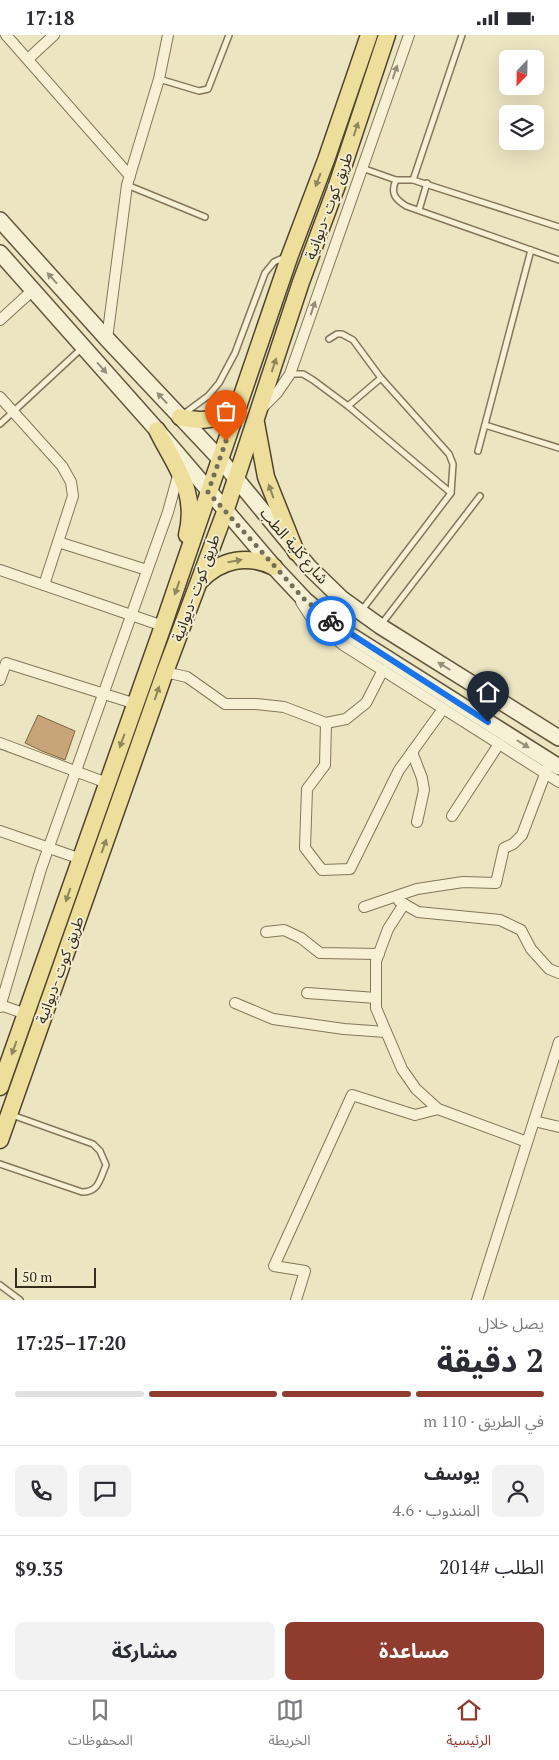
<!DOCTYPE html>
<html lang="ar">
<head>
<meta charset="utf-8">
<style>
  :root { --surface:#fff; --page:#f2f2f3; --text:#2b2b33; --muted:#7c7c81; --line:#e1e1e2; --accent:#8f3b2e }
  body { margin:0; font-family:"PT Serif","Noto Sans Arabic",serif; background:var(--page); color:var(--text); direction:rtl; height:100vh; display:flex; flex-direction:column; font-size:19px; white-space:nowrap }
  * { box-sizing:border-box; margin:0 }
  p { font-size:16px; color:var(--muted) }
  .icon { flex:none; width:28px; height:28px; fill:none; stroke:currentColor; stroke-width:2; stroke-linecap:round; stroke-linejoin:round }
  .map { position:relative; height:1265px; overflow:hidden; direction:ltr }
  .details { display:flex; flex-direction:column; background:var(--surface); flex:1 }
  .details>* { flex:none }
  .needle { width:32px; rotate:202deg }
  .controls { position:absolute; left:499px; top:15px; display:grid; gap:10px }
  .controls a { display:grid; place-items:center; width:45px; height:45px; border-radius:8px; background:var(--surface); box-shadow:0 5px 20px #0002; font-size:25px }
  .scale { position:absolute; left:15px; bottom:12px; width:81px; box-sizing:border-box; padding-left:5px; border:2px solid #342c1d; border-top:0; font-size:14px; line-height:18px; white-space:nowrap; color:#342c1d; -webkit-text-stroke:4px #f3eed1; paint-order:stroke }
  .pin { position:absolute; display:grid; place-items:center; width:42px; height:42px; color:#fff; margin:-51px -21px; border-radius:50% 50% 50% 0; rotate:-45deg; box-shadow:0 0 5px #0007 }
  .pin .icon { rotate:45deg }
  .courier { position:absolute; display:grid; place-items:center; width:50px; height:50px; margin:-25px; border:4px solid #1a73e8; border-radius:50%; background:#fff; color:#222; box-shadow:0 1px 6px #0007 }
  .overview em { font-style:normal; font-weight:700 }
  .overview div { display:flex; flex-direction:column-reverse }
  .overview { display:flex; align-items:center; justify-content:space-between; height:85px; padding:0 15px }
  h1 { font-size:32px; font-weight:700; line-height:38px }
  .bar { display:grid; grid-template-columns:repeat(4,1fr); gap:8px 5px; align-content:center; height:60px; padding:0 15px }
  .bar i { height:6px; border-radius:4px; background:var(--line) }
  .bar .active { background:var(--accent) }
  .bar p { grid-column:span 4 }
  .line { display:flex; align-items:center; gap:12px; padding:0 15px; border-top:1px solid var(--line) }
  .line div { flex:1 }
  .round { display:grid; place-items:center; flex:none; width:52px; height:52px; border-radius:8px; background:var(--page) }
  .primary-button { display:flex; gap:10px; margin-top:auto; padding:10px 15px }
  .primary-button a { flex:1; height:58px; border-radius:8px; background:var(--accent); color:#fff; font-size:20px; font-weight:700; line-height:58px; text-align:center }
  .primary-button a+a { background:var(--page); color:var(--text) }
  .status { display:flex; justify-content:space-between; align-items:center; height:35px; padding:0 25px; background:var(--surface); direction:ltr }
  .status svg { height:14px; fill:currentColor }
  .tab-bar { display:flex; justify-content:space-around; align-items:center; height:70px; border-top:1px solid var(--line); background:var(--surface); font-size:14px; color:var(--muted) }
  .tab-bar a { display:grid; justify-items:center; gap:2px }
  .tab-bar .active { color:var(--accent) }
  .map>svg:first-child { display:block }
  .building { fill:#c7a579; stroke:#816441 }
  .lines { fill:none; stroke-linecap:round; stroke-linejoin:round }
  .lane-casing { stroke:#84765a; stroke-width:8 }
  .street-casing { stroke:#84765a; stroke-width:12 }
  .secondary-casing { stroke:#65573d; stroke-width:18 }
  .primary-casing { stroke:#51442e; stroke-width:19 }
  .lane { stroke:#f6f1d4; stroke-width:5 }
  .street { stroke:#f6f1d4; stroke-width:10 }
  .secondary { stroke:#f6f1d4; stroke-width:15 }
  .primary { stroke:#eddf9b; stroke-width:16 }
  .oneway { fill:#958e78 }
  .oneway2 { fill:#90865c }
  .done { stroke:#746d57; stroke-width:5; stroke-dasharray:0 9 }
  .route { stroke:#1a73e8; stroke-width:6 }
  .labels { text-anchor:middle; stroke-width:4; stroke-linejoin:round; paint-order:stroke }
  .street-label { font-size:15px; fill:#342c1d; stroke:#f3eed1 }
</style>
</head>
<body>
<div class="status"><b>17:18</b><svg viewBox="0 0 49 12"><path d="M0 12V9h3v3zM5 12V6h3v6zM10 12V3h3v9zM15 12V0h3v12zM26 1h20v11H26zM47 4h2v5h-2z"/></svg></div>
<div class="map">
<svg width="559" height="1265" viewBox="0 0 559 1265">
  <rect width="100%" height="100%" fill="#ebe5c2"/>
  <polygon class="building" points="38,680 75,696 65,725 42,716 25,708"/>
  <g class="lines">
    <g class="lane-casing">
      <g id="lane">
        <polyline points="159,44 199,56 208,54 229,0"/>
        <polyline points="362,133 396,145"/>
        <polyline points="413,145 462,0"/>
        <polyline points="127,150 205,182"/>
        <polyline points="419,175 427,148"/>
        <path d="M559 192 413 145H396C390 158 395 164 406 171L559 225"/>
        <polyline points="329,304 337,299 342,299 353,305 381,343 449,419 453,429 451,458 362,575"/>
        <polyline points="291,339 303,339 313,345 348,371 451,458"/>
        <polyline points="348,371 381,343"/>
        <polyline points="185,378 208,361 219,348 235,318 265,238 274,227 285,222"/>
        <polyline points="0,389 82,313"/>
        <polyline points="485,390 559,413"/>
        <polyline points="478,416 531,215"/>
        <polyline points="380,591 480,461"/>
        <path d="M0 1129 82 1157C99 1157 100 1144 106 1130L100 1116 93 1109 12 1080"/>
        <polyline points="0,1250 20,1265"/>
      </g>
    </g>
    <g class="street-casing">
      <g id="street">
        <polyline points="6,0 130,141"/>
        <polyline points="28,24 54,0"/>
        <polyline points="0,285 33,255"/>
        <polyline points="107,304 127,150 159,44 168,0"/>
        <polyline points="0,362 62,431 71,447 73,461 44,550"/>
        <polyline points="263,372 277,358 290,339 409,0"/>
        <polyline points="58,507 147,535"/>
        <polyline points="0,535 163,591"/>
        <polyline points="301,567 312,584 343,610 559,747"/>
        <polyline points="165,637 187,642 225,669 256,669 284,672 326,688 346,684 366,668 383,635"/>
        <polyline points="0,645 6,628 136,669"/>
        <polyline points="326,688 325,730 307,754 305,813 322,835 350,834 399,735 443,674"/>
        <polyline points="0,708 107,748"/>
        <polyline points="412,717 422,743 424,755 417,787"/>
        <polyline points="452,781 499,709"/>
        <polyline points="0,796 81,824"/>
        <polyline points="399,866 418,877 500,885 521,895 531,914 549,934 559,938"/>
        <polyline points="404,869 388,894 376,926 376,973 402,1034 416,1054 438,1074 527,1107"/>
        <polyline points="364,872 417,854 463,847 496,848 504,813 513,809 522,800 547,734"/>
        <polyline points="266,897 284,895 301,903 320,918 379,919"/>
        <polyline points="307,958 376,963"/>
        <polyline points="235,968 273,984 344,994 386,997"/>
        <polyline points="0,970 26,979"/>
        <polyline points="0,972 41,834 168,477 179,437"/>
        <polyline points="534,1086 559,1092"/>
        <polyline points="296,1265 305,1236 274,1231 352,1060 415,1080 438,1074"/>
        <polyline points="477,1265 559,1007"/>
      </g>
    </g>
    <g class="secondary-casing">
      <g id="secondary">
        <polyline points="0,185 107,304 220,424 309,532 341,563 380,591 559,703"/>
        <polyline points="0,218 157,395 274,532 305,565 336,591 559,732"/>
      </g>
    </g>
    <g class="primary-casing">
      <g id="primary">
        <path d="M180 382C203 388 219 385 238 371"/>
        <polyline points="256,388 266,442 296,517"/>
        <path d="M157 395C175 432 198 456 187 500"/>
        <path d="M200 546C221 524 248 519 274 532"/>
        <polyline points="0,1052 163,591 290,220 326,125 369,0"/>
        <polyline points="0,1105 165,637 225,477 301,247 336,153 387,0"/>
      </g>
    </g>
    <use href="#lane" class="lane"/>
    <use href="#street" class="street"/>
    <use href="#secondary" class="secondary"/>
    <use href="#primary" class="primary"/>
  </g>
  <defs><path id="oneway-solid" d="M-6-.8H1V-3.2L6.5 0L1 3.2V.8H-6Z" transform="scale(1.25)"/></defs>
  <g class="oneway">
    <use href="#oneway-solid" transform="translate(395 37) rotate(-71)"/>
    <use href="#oneway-solid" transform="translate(52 243) rotate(-132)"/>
    <use href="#oneway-solid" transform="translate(313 273) rotate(-71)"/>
    <use href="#oneway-solid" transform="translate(102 333) rotate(48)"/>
    <use href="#oneway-solid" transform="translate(162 363) rotate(-133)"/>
    <use href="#oneway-solid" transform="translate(444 631) rotate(-148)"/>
    <use href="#oneway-solid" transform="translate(523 709) rotate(32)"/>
  </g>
  <g class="oneway2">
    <use href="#oneway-solid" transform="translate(356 94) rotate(-72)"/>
    <use href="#oneway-solid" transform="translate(318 145) rotate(111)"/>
    <use href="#oneway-solid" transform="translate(274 330) rotate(-72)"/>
    <use href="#oneway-solid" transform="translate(271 456) rotate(-110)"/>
    <use href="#oneway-solid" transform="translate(235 526) rotate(-10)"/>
    <use href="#oneway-solid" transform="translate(177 553) rotate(109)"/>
    <use href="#oneway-solid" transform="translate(157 658) rotate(-71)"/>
    <use href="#oneway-solid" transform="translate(122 706) rotate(110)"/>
    <use href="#oneway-solid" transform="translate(104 811) rotate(-71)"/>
    <use href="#oneway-solid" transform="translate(68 860) rotate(109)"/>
    <use href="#oneway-solid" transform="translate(14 1013) rotate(110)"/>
  </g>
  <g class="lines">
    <polyline class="done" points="226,406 208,457 305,565 331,586"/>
    <polyline class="route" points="331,586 488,687"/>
  </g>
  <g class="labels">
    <g class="street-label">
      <text transform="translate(329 171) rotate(-70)" y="5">طريق كوت -ديوانية</text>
      <text transform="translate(294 511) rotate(49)" y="5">شارع كلية الطب</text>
      <text transform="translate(196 553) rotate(-70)" y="5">طريق كوت -ديوانية</text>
      <text transform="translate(60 935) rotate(-70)" y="5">طريق كوت -ديوانية</text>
    </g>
  </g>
</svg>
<div class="controls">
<a><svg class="needle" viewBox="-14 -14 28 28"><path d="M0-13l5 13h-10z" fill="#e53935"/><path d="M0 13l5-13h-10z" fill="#7c7c81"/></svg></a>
<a><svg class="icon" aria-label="layers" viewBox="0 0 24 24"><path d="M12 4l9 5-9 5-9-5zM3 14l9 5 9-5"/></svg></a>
</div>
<div class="scale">50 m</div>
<div class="pin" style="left:226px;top:406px;background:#ea580c"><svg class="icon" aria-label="bag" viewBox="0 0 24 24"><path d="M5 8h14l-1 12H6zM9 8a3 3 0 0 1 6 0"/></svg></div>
<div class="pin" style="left:488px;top:687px;background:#1f2937"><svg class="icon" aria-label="home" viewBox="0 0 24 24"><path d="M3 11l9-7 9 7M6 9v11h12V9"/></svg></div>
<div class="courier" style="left:331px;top:586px"><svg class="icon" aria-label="bike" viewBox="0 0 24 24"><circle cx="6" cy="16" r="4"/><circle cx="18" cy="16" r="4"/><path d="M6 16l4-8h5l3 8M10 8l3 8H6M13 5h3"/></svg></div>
</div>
<section class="details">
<div class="overview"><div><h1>2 دقيقة</h1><p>يصل خلال</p></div><em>17:20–17:25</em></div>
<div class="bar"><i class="active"></i><i class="active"></i><i class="active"></i><i></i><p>في الطريق · 110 m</p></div>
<div class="line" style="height:90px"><a class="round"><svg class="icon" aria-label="person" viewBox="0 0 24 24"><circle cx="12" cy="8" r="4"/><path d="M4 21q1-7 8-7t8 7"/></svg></a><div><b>يوسف</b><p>المندوب · 4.6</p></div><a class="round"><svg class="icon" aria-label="chat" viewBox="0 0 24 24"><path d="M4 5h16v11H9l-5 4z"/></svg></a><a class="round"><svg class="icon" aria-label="phone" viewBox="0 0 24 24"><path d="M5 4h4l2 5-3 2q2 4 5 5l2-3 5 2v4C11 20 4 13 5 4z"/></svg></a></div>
<div class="line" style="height:65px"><div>الطلب #2014</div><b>$9.35</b></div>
<div class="primary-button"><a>مساعدة</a><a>مشاركة</a></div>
</section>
<nav class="tab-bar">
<a class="active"><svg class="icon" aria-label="home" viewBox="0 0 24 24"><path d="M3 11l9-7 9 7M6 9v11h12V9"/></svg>الرئيسية</a>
<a><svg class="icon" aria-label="map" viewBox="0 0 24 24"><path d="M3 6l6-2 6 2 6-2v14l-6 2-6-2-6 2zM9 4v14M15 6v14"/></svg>الخريطة</a>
<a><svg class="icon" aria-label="saved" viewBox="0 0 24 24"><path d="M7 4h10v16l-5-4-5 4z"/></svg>المحفوظات</a>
</nav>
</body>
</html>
